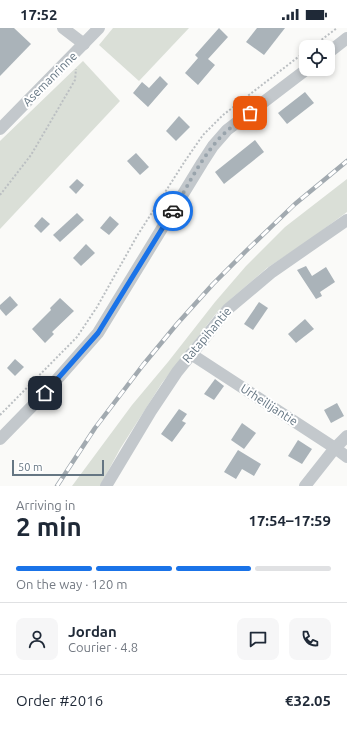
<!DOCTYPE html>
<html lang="en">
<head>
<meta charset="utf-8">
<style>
  :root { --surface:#fff; --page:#f6f6f7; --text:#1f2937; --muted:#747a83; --line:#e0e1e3; --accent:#1a73e8 }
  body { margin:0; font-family:Ubuntu,sans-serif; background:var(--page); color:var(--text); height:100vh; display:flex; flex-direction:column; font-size:15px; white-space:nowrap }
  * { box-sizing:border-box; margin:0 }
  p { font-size:13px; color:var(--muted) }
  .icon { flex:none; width:22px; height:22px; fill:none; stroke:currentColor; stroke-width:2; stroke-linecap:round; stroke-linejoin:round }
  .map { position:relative; height:458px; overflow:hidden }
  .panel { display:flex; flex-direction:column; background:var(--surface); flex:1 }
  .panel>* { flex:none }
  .controls { position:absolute; left:299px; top:12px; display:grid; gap:8px }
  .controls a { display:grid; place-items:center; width:36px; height:36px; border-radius:8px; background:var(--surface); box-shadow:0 2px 6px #0003; font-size:20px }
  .scale { position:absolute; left:12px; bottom:10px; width:92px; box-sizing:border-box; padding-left:4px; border:2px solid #657683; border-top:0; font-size:11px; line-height:14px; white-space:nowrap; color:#657683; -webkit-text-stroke:3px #fff; paint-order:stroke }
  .pin { position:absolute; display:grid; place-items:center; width:34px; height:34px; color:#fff; margin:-17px; border-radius:8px; box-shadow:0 2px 6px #0006 }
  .courier { position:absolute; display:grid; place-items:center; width:40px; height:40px; margin:-20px; border:3px solid #1a73e8; border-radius:50%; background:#fff; color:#222; box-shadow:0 1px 5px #0007 }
  .overview em { font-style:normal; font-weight:600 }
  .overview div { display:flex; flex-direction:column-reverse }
  .overview { display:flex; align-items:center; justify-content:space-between; height:68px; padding:0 16px }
  h1 { font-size:26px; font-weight:600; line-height:30px }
  .bar { display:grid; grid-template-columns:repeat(4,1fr); gap:6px 4px; align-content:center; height:48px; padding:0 16px }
  .bar i { height:5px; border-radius:3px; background:var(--line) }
  .bar .current { background:var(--accent) }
  .bar p { grid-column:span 4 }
  .line { display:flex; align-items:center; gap:10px; padding:0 16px; border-top:1px solid var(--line) }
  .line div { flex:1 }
  .round { display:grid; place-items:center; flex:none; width:42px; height:42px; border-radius:8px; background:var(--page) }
  .status { display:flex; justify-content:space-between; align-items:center; height:28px; padding:0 20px; background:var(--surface); direction:ltr }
  .status svg { height:11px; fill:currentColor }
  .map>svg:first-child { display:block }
  .green { fill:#dadfd7 }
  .building { fill:#aab3b9 }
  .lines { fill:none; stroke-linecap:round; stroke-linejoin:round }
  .path { stroke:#bbbfc2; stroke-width:2; stroke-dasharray:2 2; stroke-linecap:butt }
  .minor { stroke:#c3c8cc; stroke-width:12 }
  .rail-casing { stroke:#a2aab0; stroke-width:4.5 }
  .rail { stroke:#fff; stroke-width:3; stroke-dasharray:9; stroke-linecap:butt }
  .done { stroke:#99a4ac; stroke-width:4; stroke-dasharray:0 7.2 }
  .route { stroke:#1a73e8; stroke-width:5 }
  .labels { text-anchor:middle; stroke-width:4; stroke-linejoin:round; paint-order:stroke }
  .street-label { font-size:12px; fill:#657683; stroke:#fff }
</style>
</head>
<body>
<div class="status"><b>17:52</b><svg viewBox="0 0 49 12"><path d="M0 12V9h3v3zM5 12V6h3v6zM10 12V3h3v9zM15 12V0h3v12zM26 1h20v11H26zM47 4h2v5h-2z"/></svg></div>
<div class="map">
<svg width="347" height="458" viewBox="0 0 347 458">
  <rect width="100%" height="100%" fill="#fafaf8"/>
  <g class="green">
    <polygon points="113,0 189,0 139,53 99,17"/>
    <polygon points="83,33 120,73 0,201 0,113"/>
    <polygon points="347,151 347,184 305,215 267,240 232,270 218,283 162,355 120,421 100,458 72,458 132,377 168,334 215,274 246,238 285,199"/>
  </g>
  <g class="building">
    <polygon points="0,0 14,0 31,16 0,48"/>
    <polygon points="219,0 228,9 208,31 215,37 198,57 185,45 198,30 195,27"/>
    <polygon points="257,0 285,0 264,27 246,14"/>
    <polygon points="160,48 168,56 148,79 133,65 142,54 149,60"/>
    <polygon points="305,64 314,75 287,96 278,85"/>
    <polygon points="179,88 190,99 176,113 166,103"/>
    <polygon points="255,112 264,124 224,156 215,144"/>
    <polygon points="136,125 149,139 140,147 127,133"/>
    <polygon points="77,151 84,157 76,166 69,159"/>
    <polygon points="77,185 84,192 60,214 53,207"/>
    <polygon points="110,188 119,196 109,207 100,200"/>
    <polygon points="42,189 50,196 41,205 34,198"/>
    <polygon points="86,216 95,225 81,238 73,230"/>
    <polygon points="306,238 312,248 326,239 335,254 320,264 322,268 316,271 297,242"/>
    <polygon points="10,268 18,277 6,288 0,281 0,277"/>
    <polygon points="60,270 74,283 52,304 54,306 45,315 32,301 51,282 50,280"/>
    <polygon points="259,274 268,280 253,302 244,296"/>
    <polygon points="305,291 314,301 296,315 288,306"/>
    <polygon points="15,331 24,339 15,348 7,340"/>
    <polygon points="215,351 224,358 214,372 204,366"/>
    <polygon points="337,375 344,388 331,395 324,382"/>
    <polygon points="179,381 187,386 182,393 186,395 172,414 161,406"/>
    <polygon points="242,395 256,405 244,421 231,412"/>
    <polygon points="298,412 312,421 302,436 288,428"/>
    <polygon points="238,422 261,436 254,448 242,441 236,451 224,444"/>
  </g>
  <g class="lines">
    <g class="path">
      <polyline points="312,19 337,0"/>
      <polyline points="0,167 31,127 75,52 76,41"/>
      <polyline points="0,387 77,309 97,279 137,208 185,133 203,107 223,87 306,23"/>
    </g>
    <g class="minor">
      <polyline points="63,0 84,16"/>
      <polyline points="328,25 347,10"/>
      <polyline points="0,101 99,0"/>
      <polyline points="191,326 335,420 347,429"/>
      <polyline points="0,411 45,365 98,305 202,135 213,118 227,102 307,41"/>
      <polyline points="106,458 151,383 177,344 228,281 272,244 347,192"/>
      <polyline points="305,458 335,420 347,408"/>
    </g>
    <g class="rail-casing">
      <polyline id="rail" points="57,458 95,400 143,337 177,296 213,256 246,223 295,176 347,133"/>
    </g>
    <use href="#rail" class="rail"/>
  </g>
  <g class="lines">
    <path class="done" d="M173 183C189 156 204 123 228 102 235 96 243 90 250 85"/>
    <polyline class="route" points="45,365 98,305 173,183"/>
  </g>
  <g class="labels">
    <g class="street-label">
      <text transform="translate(50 51) rotate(-45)" y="4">Asemanrinne</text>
      <text transform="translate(207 307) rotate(-50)" y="4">Ratapihantie</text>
      <text transform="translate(269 377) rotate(33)" y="4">Urheilijantie</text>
    </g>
  </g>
</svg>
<div class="controls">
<a><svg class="icon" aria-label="locate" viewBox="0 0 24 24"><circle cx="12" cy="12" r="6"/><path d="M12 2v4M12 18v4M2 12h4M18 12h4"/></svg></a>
</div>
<div class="scale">50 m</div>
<div class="pin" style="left:250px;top:85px;background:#ea580c"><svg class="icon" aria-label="bag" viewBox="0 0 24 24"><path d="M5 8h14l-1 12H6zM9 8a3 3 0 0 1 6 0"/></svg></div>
<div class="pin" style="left:45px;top:365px;background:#1f2937"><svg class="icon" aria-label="home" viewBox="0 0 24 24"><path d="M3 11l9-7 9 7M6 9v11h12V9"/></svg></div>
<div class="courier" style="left:173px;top:183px"><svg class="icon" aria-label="car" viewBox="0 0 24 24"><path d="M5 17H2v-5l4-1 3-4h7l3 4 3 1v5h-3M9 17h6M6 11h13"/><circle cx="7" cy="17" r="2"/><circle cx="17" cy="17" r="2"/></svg></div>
</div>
<section class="panel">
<div class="overview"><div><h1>2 min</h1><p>Arriving in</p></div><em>17:54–17:59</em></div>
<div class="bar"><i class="current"></i><i class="current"></i><i class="current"></i><i></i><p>On the way · 120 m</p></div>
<div class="line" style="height:72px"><a class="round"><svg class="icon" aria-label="person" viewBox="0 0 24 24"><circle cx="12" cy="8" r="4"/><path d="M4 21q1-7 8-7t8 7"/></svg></a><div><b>Jordan</b><p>Courier · 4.8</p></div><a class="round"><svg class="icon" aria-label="chat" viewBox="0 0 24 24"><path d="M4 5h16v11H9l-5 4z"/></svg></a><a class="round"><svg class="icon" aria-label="phone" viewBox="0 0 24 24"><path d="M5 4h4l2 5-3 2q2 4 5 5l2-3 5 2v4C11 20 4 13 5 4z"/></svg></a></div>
<div class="line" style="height:52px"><div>Order #2016</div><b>€32.05</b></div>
</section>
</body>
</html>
